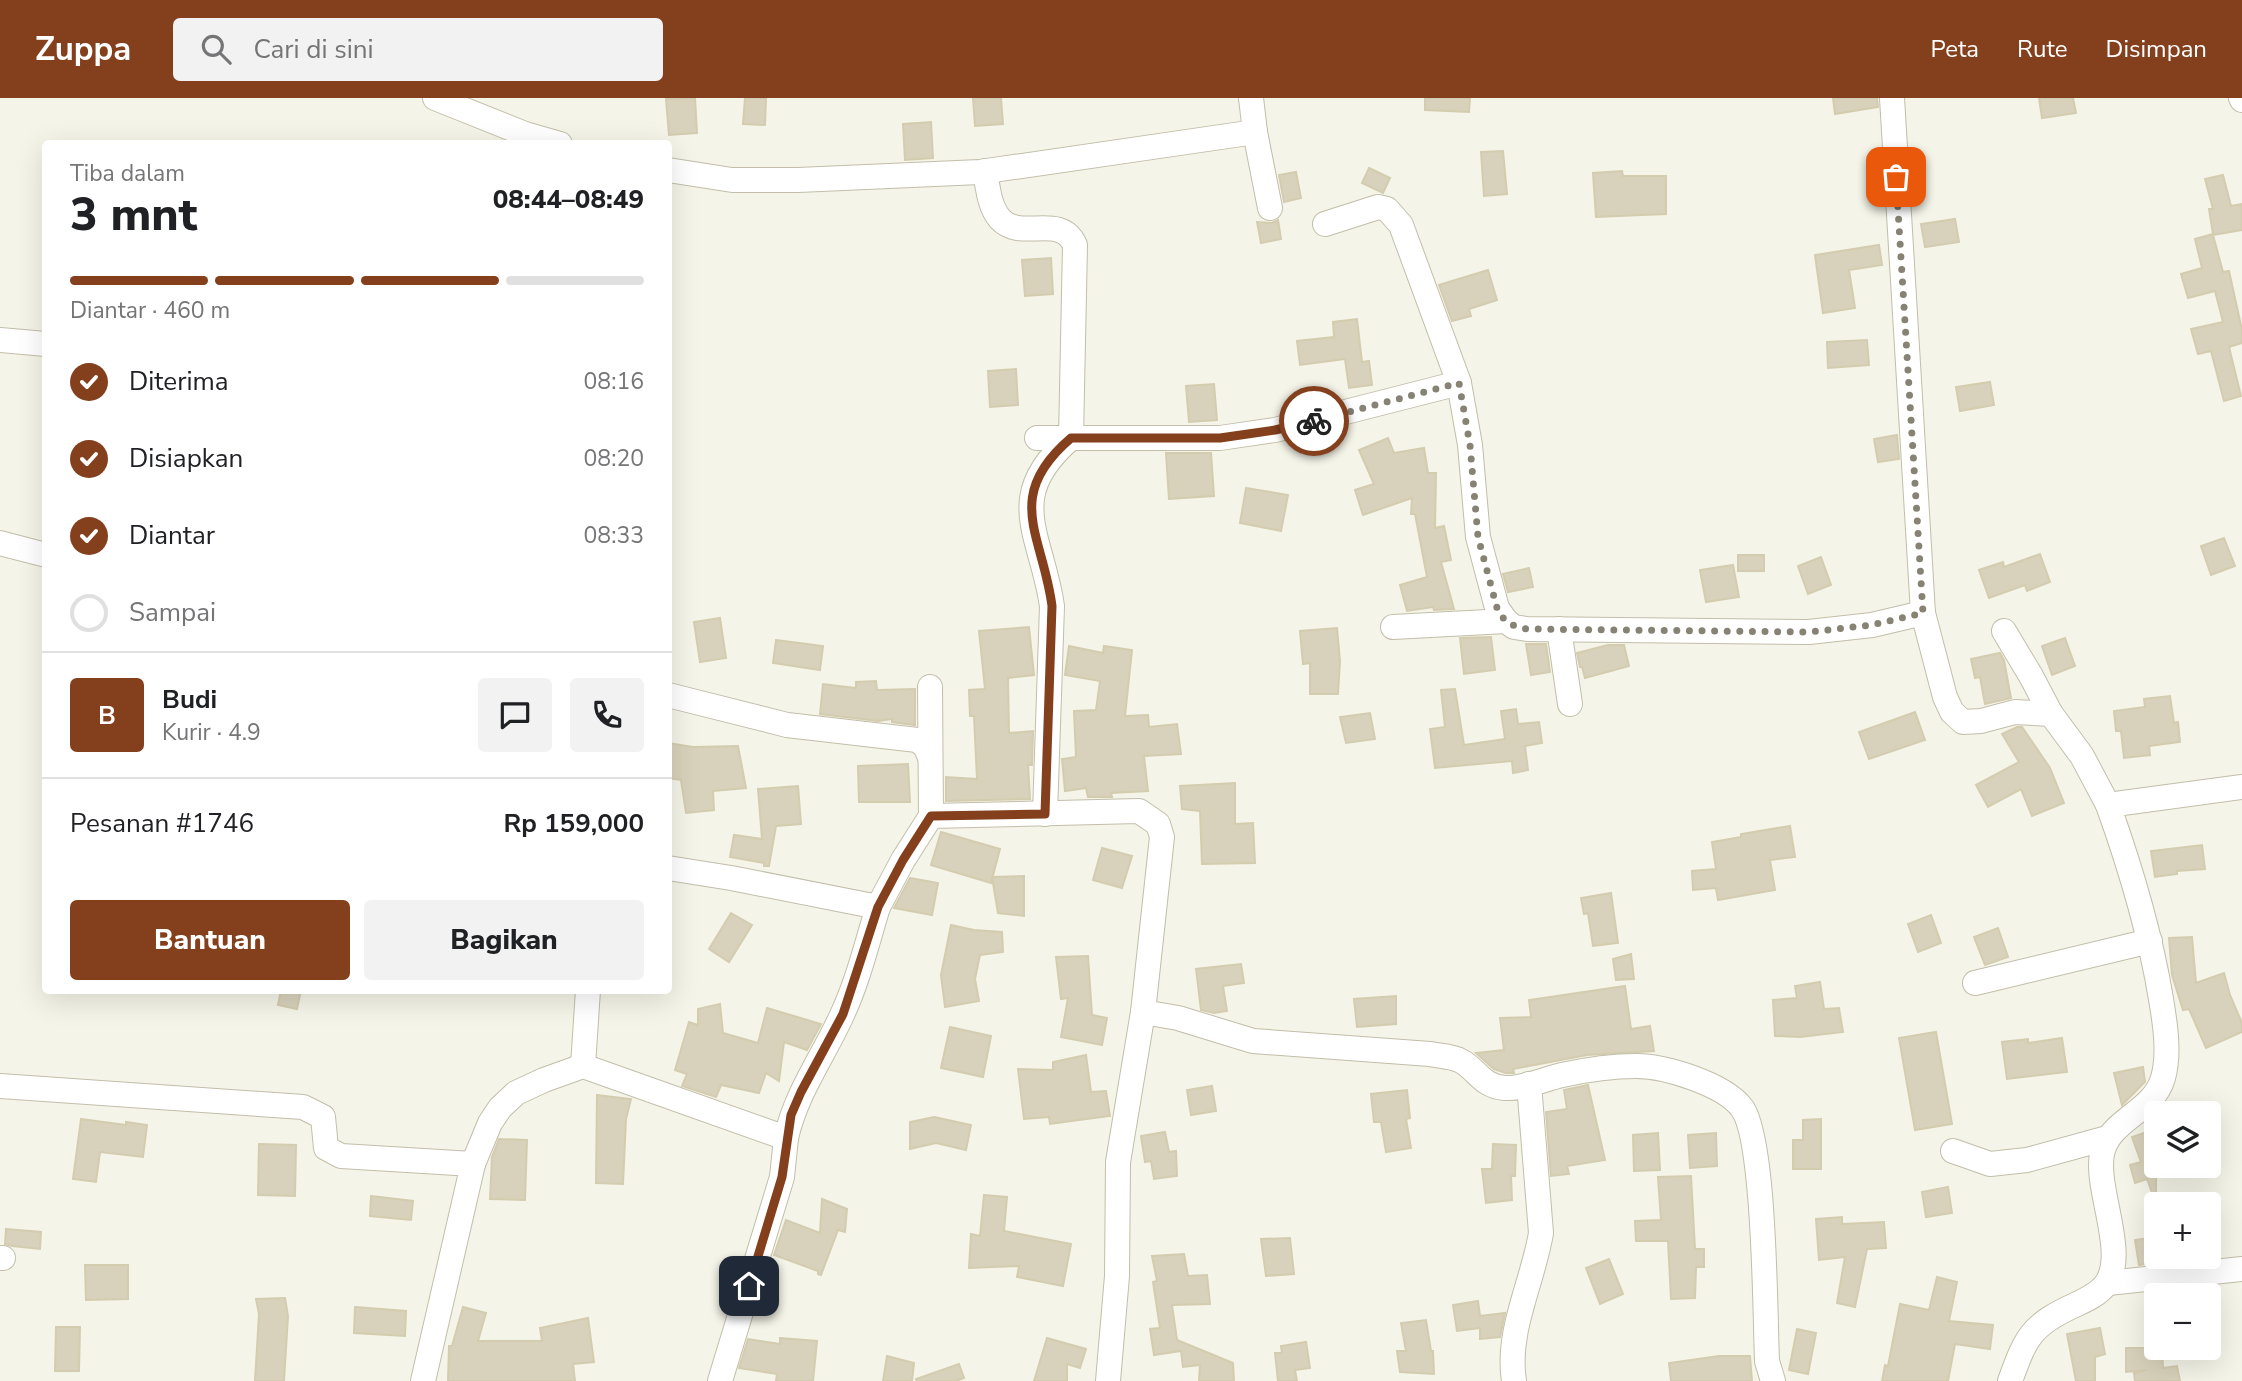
<!DOCTYPE html>
<html lang="id">
<head>
<meta charset="utf-8">
<style>
  :root { --surface:#fff; --page:#f2f2f2; --text:#202124; --muted:#757577; --line:#e0e0e0; --accent:#843f1d }
  body { margin:0; font-family:"Nunito Sans",sans-serif; background:var(--page); color:var(--text); height:100vh; display:flex; flex-direction:column; font-size:26px; white-space:nowrap }
  * { box-sizing:border-box; margin:0 }
  p { font-size:23px; color:var(--muted) }
  .icon { flex:none; width:38px; height:38px; fill:none; stroke:currentColor; stroke-width:2; stroke-linecap:round; stroke-linejoin:round }
  .map { position:relative; flex:1; overflow:hidden }
  .details { position:absolute; left:42px; top:42px; width:630px; height:854px; display:flex; flex-direction:column; background:var(--surface); border-radius:7px; box-shadow:0 7px 28px #0002 }
  .details>* { flex:none }
  .tools { position:absolute; left:2144px; top:1003px; display:grid; gap:14px }
  .tools a { display:grid; place-items:center; width:77px; height:77px; border-radius:7px; background:var(--surface); box-shadow:0 7px 28px #0002; font-size:35px }
  .pin { position:absolute; display:grid; place-items:center; width:60px; height:60px; color:#fff; margin:-30px; border-radius:14px; box-shadow:0 4px 10px #0006 }
  .courier { position:absolute; display:grid; place-items:center; width:70px; height:70px; margin:-35px; border:5px solid #843f1d; border-radius:50%; background:#fff; color:#222; box-shadow:0 2px 9px #0007 }
  .headline em { font-style:normal; font-weight:800 }
  .headline div { display:flex; flex-direction:column-reverse }
  .headline { display:flex; align-items:center; justify-content:space-between; height:119px; padding:0 28px }
  h1 { font-size:46px; font-weight:800; line-height:52px }
  .bar { display:grid; grid-template-columns:repeat(4,1fr); gap:10px 7px; align-content:center; height:84px; padding:0 28px }
  .bar i { height:9px; border-radius:5px; background:var(--line) }
  .bar .on { background:var(--accent) }
  .bar p { grid-column:span 4 }
  .line { display:flex; align-items:center; gap:18px; padding:0 28px; border-top:2px solid var(--line) }
  .line div { flex:1 }
  .round { display:grid; place-items:center; flex:none; width:74px; height:74px; border-radius:7px; background:var(--page) }
  ol { padding:0 28px; list-style:none }
  li { display:flex; align-items:center; gap:21px; height:77px }
  li p { margin-inline-start:auto }
  li .icon { padding:7px; border-radius:50%; background:var(--accent); color:#fff; stroke-width:4 }
  li:last-child { color:var(--muted) }
  li i { width:38px; height:38px; border:4px solid var(--line); border-radius:50% }
  .button { display:flex; gap:14px; margin-top:auto; padding:14px 28px }
  .button a { flex:1; height:80px; border-radius:7px; background:var(--accent); color:#fff; font-size:28px; font-weight:800; line-height:80px; text-align:center }
  .button a+a { background:var(--page); color:var(--text) }
  header { display:flex; align-items:center; gap:42px; box-sizing:border-box; height:98px; padding:0 35px; background:var(--accent); color:#fff }
  header strong { font-size:33px }
  nav { display:flex; gap:38px; margin-inline-start:auto; font-size:24px }
  .search { width:490px; height:63px; background:var(--page); display:flex; align-items:center; gap:18px; box-sizing:border-box; padding:0 24px; border-radius:7px; color:var(--muted); font-size:26px }
  .map>svg:first-child { display:block }
  .building { fill:#d8d2bc; stroke:#d4ccaf; stroke-width:2 }
  .lines { fill:none; stroke-linecap:round; stroke-linejoin:round }
  .minor-casing { stroke:#c2bea9; stroke-width:26 }
  .minor { stroke:#fff; stroke-width:24 }
  .done { stroke:#868374; stroke-width:7; stroke-dasharray:0 12.6 }
  .route { stroke:#843f1d; stroke-width:9 }
</style>
</head>
<body>
<header>
<strong>Zuppa</strong>
<div class="search"><svg class="icon" aria-label="search" viewBox="0 0 24 24"><circle cx="10" cy="10" r="6"/><path d="M15 15l6 6"/></svg>Cari di sini</div>
<nav><a>Peta</a><a>Rute</a><a>Disimpan</a></nav>
</header>
<div class="map">
<svg width="2242" height="1283" viewBox="0 0 2242 1283">
  <rect width="100%" height="100%" fill="#f5f4e8"/>
  <g class="building">
    <polygon points="695,0 697,35 669,37 666,1"/>
    <polygon points="745,0 766,0 765,27 743,26"/>
    <polygon points="973,0 1001,0 1003,26 975,28"/>
    <polygon points="1425,0 1470,0 1469,14 1425,12"/>
    <polygon points="1833,0 1877,0 1878,9 1835,16"/>
    <polygon points="2039,0 2073,0 2076,15 2042,20"/>
    <polygon points="931,24 933,60 905,62 903,26"/>
    <polygon points="1503,53 1507,96 1484,98 1481,54"/>
    <polygon points="1369,70 1390,80 1383,95 1362,85"/>
    <polygon points="1622,73 1623,78 1666,78 1666,116 1596,119 1593,75"/>
    <polygon points="1296,74 1301,100 1284,104 1279,77"/>
    <polygon points="2223,77 2231,108 2242,106 2242,132 2213,137 2223,174 2229,173 2242,232 2242,245 2229,249 2241,298 2224,303 2211,253 2198,256 2191,231 2223,224 2215,193 2188,200 2181,176 2202,170 2195,141 2213,136 2209,111 2213,111 2205,81"/>
    <polygon points="1955,121 1959,144 1925,149 1921,126"/>
    <polygon points="1278,122 1281,141 1261,145 1257,124 1272,125"/>
    <polygon points="1879,147 1882,167 1849,172 1855,210 1823,215 1815,157"/>
    <polygon points="1051,160 1053,196 1025,198 1022,162"/>
    <polygon points="1488,172 1497,202 1469,211 1471,218 1452,223 1439,187"/>
    <polygon points="1357,221 1362,264 1369,263 1372,287 1349,290 1345,261 1300,267 1297,243 1334,239 1333,224"/>
    <polygon points="1867,242 1869,267 1828,270 1827,244"/>
    <polygon points="1016,271 1018,307 990,309 988,273"/>
    <polygon points="1990,284 1994,307 1960,313 1956,289"/>
    <polygon points="1214,286 1217,322 1189,324 1186,288"/>
    <polygon points="1897,337 1899,361 1878,364 1874,341"/>
    <polygon points="1388,340 1394,355 1424,350 1428,375 1436,375 1435,430 1444,428 1451,462 1441,464 1454,511 1434,512 1433,509 1407,513 1400,487 1427,479 1415,416 1411,416 1412,400 1363,417 1355,392 1374,386 1359,352"/>
    <polygon points="1166,355 1211,355 1214,398 1169,401"/>
    <polygon points="1246,390 1288,397 1281,433 1240,425"/>
    <polygon points="2224,440 2235,468 2211,477 2201,448"/>
    <polygon points="2040,456 2050,484 2027,493 2025,487 1989,500 1979,472 2003,464 2004,469"/>
    <rect x="1738" y="457" width="26" height="16"/>
    <polygon points="1821,459 1831,487 1808,496 1798,468"/>
    <polygon points="1733,467 1739,499 1706,504 1700,472"/>
    <polygon points="1529,470 1533,489 1508,494 1503,476"/>
    <polygon points="720,520 726,560 700,564 694,524"/>
    <polygon points="1029,529 1034,577 1008,580 1009,635 1033,633 1032,667 1028,667 1030,701 946,703 946,679 977,681 974,618 970,618 969,592 985,591 979,533"/>
    <polygon points="1337,530 1340,563 1338,596 1310,596 1310,565 1303,566 1300,533"/>
    <polygon points="1491,539 1495,572 1464,576 1460,540"/>
    <polygon points="2065,540 2075,568 2052,577 2042,548"/>
    <polygon points="776,542 823,548 820,572 773,565"/>
    <polygon points="1526,546 1546,546 1550,574 1531,577"/>
    <polygon points="1608,547 1624,547 1629,568 1585,580 1582,569 1580,569 1577,555"/>
    <polygon points="1069,548 1103,555 1104,548 1132,552 1125,618 1148,617 1149,629 1177,626 1181,656 1144,658 1148,693 1111,695 1112,699 1088,699 1086,690 1065,693 1062,661 1076,659 1074,613 1096,612 1100,583 1065,577"/>
    <polygon points="2000,555 2004,562 2011,600 1985,606 1980,579 1975,580 1971,561"/>
    <polygon points="876,583 877,592 915,591 915,627 892,624 892,621 878,623 820,616 823,586 856,590 856,584"/>
    <polygon points="1455,591 1464,647 1505,641 1501,613 1516,611 1518,626 1539,624 1542,645 1525,648 1528,672 1513,675 1512,663 1435,670 1430,631 1445,629 1441,592"/>
    <polygon points="2170,598 2174,625 2178,624 2180,644 2149,648 2150,657 2124,660 2121,633 2116,633 2114,613 2145,609 2144,601"/>
    <polygon points="1915,614 1925,642 1869,661 1859,634"/>
    <polygon points="1370,615 1375,641 1346,645 1340,619"/>
    <polygon points="2017,629 2022,629 2050,670 2064,705 2032,718 2021,691 1988,709 1976,687 2019,664 2002,636"/>
    <polygon points="668,645 693,649 738,648 746,690 713,693 714,712 686,715 681,682 668,680"/>
    <polygon points="908,666 910,704 859,704 858,668"/>
    <polygon points="1235,685 1235,726 1253,725 1255,765 1202,766 1200,713 1182,711 1180,688"/>
    <polygon points="798,688 801,726 776,728 769,768 764,768 764,765 730,759 734,737 762,741 758,691"/>
    <polygon points="1790,728 1795,759 1770,762 1775,792 1718,802 1716,790 1693,792 1692,773 1716,771 1712,744 1741,739 1741,736"/>
    <polygon points="941,734 1000,751 991,785 931,767"/>
    <polygon points="2202,747 2205,771 2177,773 2177,776 2155,779 2151,753"/>
    <polygon points="1102,750 1132,758 1122,790 1093,782"/>
    <polygon points="1024,778 1024,818 998,815 992,779"/>
    <polygon points="910,780 938,785 932,817 894,810"/>
    <polygon points="1611,795 1618,845 1593,848 1588,815 1584,816 1581,800"/>
    <polygon points="731,815 752,827 729,864 709,851"/>
    <polygon points="1931,817 1941,845 1918,854 1908,826"/>
    <polygon points="951,827 974,832 1002,834 1003,854 980,857 975,881 979,903 945,909 941,877"/>
    <polygon points="1998,830 2008,859 1985,867 1974,839"/>
    <polygon points="2192,839 2196,885 2224,875 2230,897 2242,925 2242,934 2206,950 2189,911 2183,912 2172,877 2169,840"/>
    <polygon points="1631,856 1634,881 1616,882 1613,861"/>
    <polygon points="1088,858 1092,917 1107,920 1102,947 1061,939 1068,900 1061,901 1056,859"/>
    <polygon points="1241,866 1244,885 1223,888 1227,913 1214,915 1201,912 1196,871"/>
    <polygon points="1820,884 1824,911 1839,910 1843,934 1800,939 1775,938 1773,902 1797,900 1795,888"/>
    <polygon points="1625,888 1631,931 1650,928 1654,953 1587,957 1513,971 1514,975 1506,975 1494,971 1476,955 1504,952 1500,920 1531,919 1529,902"/>
    <polygon points="281,892 301,892 297,911 278,907"/>
    <polygon points="1396,898 1396,926 1357,929 1354,901"/>
    <polygon points="720,906 723,935 758,945 767,910 821,926 807,952 784,944 779,983 766,975 759,995 721,987 716,999 682,988 687,976 675,972 689,924 698,927 698,911"/>
    <polygon points="950,929 991,938 983,979 941,970"/>
    <polygon points="1936,934 1952,1026 1915,1032 1899,940"/>
    <polygon points="2062,940 2067,974 2007,981 2002,944 2028,941 2028,945"/>
    <polygon points="1086,957 1091,994 1106,993 1110,1018 1050,1026 1049,1019 1024,1021 1018,971 1053,972 1053,964"/>
    <polygon points="2143,969 2145,984 2122,1007 2114,975"/>
    <polygon points="1588,987 1605,1062 1567,1068 1569,1076 1551,1078 1546,1014 1567,1011 1564,992"/>
    <polygon points="1212,988 1216,1013 1191,1017 1187,992"/>
    <polygon points="1407,992 1410,1020 1406,1021 1411,1050 1386,1054 1381,1024 1374,1024 1371,996"/>
    <polygon points="597,997 631,1001 626,1021 623,1086 596,1085"/>
    <polygon points="934,1019 971,1027 966,1052 936,1045 910,1051 910,1024"/>
    <polygon points="81,1021 126,1027 126,1024 147,1027 143,1059 100,1054 96,1084 73,1081"/>
    <polygon points="1821,1021 1821,1071 1793,1071 1793,1042 1803,1042 1803,1022"/>
    <polygon points="2156,1031 2156,1100 2154,1100 2147,1081 2135,1085 2130,1067 2141,1064 2132,1039"/>
    <polygon points="1165,1034 1169,1054 1176,1053 1177,1078 1154,1081 1151,1063 1145,1064 1141,1038"/>
    <polygon points="1658,1035 1660,1072 1634,1073 1633,1037"/>
    <polygon points="1716,1035 1717,1068 1690,1070 1688,1037"/>
    <polygon points="499,1041 527,1042 525,1102 490,1101 492,1059"/>
    <polygon points="259,1046 296,1047 295,1098 258,1097"/>
    <polygon points="1493,1046 1516,1047 1515,1078 1511,1078 1512,1102 1486,1105 1482,1071 1492,1071"/>
    <polygon points="1691,1078 1695,1151 1704,1151 1704,1169 1696,1169 1695,1200 1671,1201 1668,1143 1636,1143 1635,1123 1661,1122 1658,1079"/>
    <polygon points="1948,1089 1952,1115 1926,1119 1922,1094"/>
    <polygon points="984,1097 1007,1099 1004,1133 1071,1146 1063,1188 1017,1179 1019,1168 969,1170 971,1136 980,1138"/>
    <polygon points="371,1098 413,1103 411,1122 370,1118"/>
    <polygon points="822,1101 847,1111 845,1134 838,1132 821,1177 818,1176 818,1173 774,1157 786,1122 820,1135"/>
    <polygon points="1842,1119 1842,1126 1884,1124 1886,1150 1867,1151 1855,1209 1837,1205 1845,1159 1819,1162 1816,1121"/>
    <polygon points="6,1131 41,1134 40,1151 12,1148 5,1146"/>
    <polygon points="2156,1139 2156,1164 2139,1167 2135,1142"/>
    <polygon points="1290,1140 1294,1176 1266,1178 1261,1141"/>
    <polygon points="1184,1156 1188,1178 1207,1177 1210,1206 1172,1207 1177,1242 1233,1265 1234,1283 1199,1283 1200,1267 1183,1269 1181,1253 1154,1257 1150,1231 1160,1230 1153,1184 1157,1183 1152,1158"/>
    <polygon points="1609,1161 1623,1196 1600,1206 1586,1170"/>
    <polygon points="85,1167 128,1167 128,1201 86,1202"/>
    <polygon points="1937,1179 1957,1184 1949,1223 1993,1227 1990,1251 1955,1246 1948,1283 1882,1283 1885,1267 1888,1268 1900,1206 1929,1212"/>
    <polygon points="285,1200 288,1218 284,1283 255,1283 259,1216 256,1201"/>
    <polygon points="1478,1203 1480,1218 1505,1215 1500,1239 1480,1241 1480,1230 1457,1233 1453,1207"/>
    <polygon points="355,1209 406,1213 405,1238 354,1235"/>
    <polygon points="463,1209 486,1215 478,1243 542,1243 540,1230 588,1220 594,1264 573,1266 575,1283 448,1283 449,1248 452,1248"/>
    <polygon points="1426,1222 1431,1253 1433,1253 1434,1276 1400,1274 1397,1253 1406,1253 1401,1225"/>
    <polygon points="56,1229 80,1229 79,1273 55,1273"/>
    <polygon points="2100,1230 2105,1256 2095,1259 2095,1283 2076,1283 2067,1236"/>
    <polygon points="1797,1231 1816,1235 1808,1276 1789,1272"/>
    <polygon points="780,1240 817,1243 813,1283 776,1283 777,1276 739,1270 748,1241 780,1246"/>
    <polygon points="1047,1240 1086,1251 1080,1270 1067,1266 1067,1283 1034,1283"/>
    <polygon points="1306,1244 1310,1270 1295,1272 1297,1283 1278,1283 1275,1255 1282,1255 1281,1248"/>
    <polygon points="2126,1250 2162,1250 2163,1270 2177,1268 2180,1283 2135,1283 2134,1275 2147,1272 2126,1274"/>
    <polygon points="887,1258 914,1265 912,1283 883,1283"/>
    <polygon points="1750,1258 1752,1283 1671,1283 1669,1265 1719,1258"/>
    <polygon points="959,1266 964,1280 956,1283 917,1283 916,1281"/>
  </g>
  <g class="lines">
    <g class="minor-casing">
      <g id="minor">
        <polyline points="435,0 525,36 560,46"/>
        <polyline points="1251,0 1255,34 1270,110"/>
        <polyline points="1892,0 1923,515 1945,599 1952,614 1963,624 1981,623 2015,614 2051,616 2082,658 2108,707"/>
        <polyline points="2241,0 2242,2"/>
        <polyline points="668,72 732,82 798,82 980,74 1255,34"/>
        <path d="M985 73C988 90 989 108 1000 121 1021 144 1060 114 1075 147L1071 340C1002 399 1042 437 1052 508L1045 716"/>
        <polyline points="1325,126 1378,109 1387,111 1401,127 1459,285 1470,347 1478,439 1497,510 1506,523 1514,529 1527,531 1809,534 1872,527 1923,515"/>
        <polyline points="0,242 46,246"/>
        <polyline points="1037,340 1220,340 1275,332 1459,285"/>
        <polyline points="0,445 46,457"/>
        <polyline points="1393,529 1506,523"/>
        <polyline points="1559,531 1570,606"/>
        <polyline points="2004,533 2031,578 2051,616"/>
        <polyline points="930,589 931,718"/>
        <polyline points="668,597 787,627 917,642 925,648 930,659"/>
        <polyline points="668,770 731,780 878,809 903,762 931,718 1139,713 1158,726 1162,739 1143,914 1118,1064 1117,1178 1108,1283"/>
        <polyline points="1975,885 2150,843"/>
        <path d="M1143 914 1178 920 1253 943 1430 956C1439 958 1452 958 1461 963 1478 972 1481 988 1505 990 1524 991 1544 981 1562 977 1585 972 1612 968 1636 968 1665 968 1724 986 1742 1010 1765 1041 1765 1216 1767 1263L1773 1283"/>
        <polyline points="583,968 588,892"/>
        <polyline points="0,988 303,1009 323,1019 326,1050 341,1058 473,1066 423,1283"/>
        <path d="M786 1040C796 995 823 959 842 917 858 883 867 845 878 809"/>
        <polyline points="1953,1053 1990,1066 2027,1062 2107,1040"/>
        <polyline points="473,1066 490,1025 500,1010 516,995 544,982 583,968 786,1040 782,1079 720,1283"/>
        <polyline points="0,1160 3,1160"/>
        <polyline points="2108,1185 2242,1171"/>
        <path d="M1514 1283C1506 1233 1533 1184 1541 1135L1529 986"/>
        <path d="M2010 1283C2026 1239 2031 1227 2075 1207 2086 1202 2099 1196 2106 1186 2128 1156 2095 1091 2102 1056 2109 1021 2153 1015 2163 980 2170 956 2165 925 2161 901 2150 834 2131 771 2108 707L2242 689"/>
      </g>
    </g>
    <use href="#minor" class="minor"/>
  </g>
  <g class="lines">
    <path class="done" d="M1314 323 1459 285 1470 347 1478 439 1497 510C1503 524 1512 528 1527 531L1809 534 1872 527 1923 515 1896 79"/>
    <path class="route" d="M749 1188 782 1079 791 1017 801 994 843 916 878 809 903 762 931 718 1045 716 1052 508C1043 437 1002 399 1071 340H1220L1275 332 1314 323"/>
  </g>
</svg>
<div class="tools">
<a><svg class="icon" aria-label="layers" viewBox="0 0 24 24"><path d="M12 4l9 5-9 5-9-5zM3 14l9 5 9-5"/></svg></a>
<a>+</a>
<a>−</a>
</div>
<div class="pin" style="left:1896px;top:79px;background:#ea580c"><svg class="icon" aria-label="bag" viewBox="0 0 24 24"><path d="M5 8h14l-1 12H6zM9 8a3 3 0 0 1 6 0"/></svg></div>
<div class="pin" style="left:749px;top:1188px;background:#1f2937"><svg class="icon" aria-label="home" viewBox="0 0 24 24"><path d="M3 11l9-7 9 7M6 9v11h12V9"/></svg></div>
<div class="courier" style="left:1314px;top:323px"><svg class="icon" aria-label="bike" viewBox="0 0 24 24"><circle cx="6" cy="16" r="4"/><circle cx="18" cy="16" r="4"/><path d="M6 16l4-8h5l3 8M10 8l3 8H6M13 5h3"/></svg></div>
<section class="details">
<div class="headline"><div><h1>3 mnt</h1><p>Tiba dalam</p></div><em>08:44–08:49</em></div>
<div class="bar"><i class="on"></i><i class="on"></i><i class="on"></i><i></i><p>Diantar · 460 m</p></div>
<ol>
<li><svg class="icon" aria-label="check" viewBox="0 0 24 24"><path d="M5 12l5 5 9-10"/></svg>Diterima<p>08:16</p></li>
<li><svg class="icon" aria-label="check" viewBox="0 0 24 24"><path d="M5 12l5 5 9-10"/></svg>Disiapkan<p>08:20</p></li>
<li><svg class="icon" aria-label="check" viewBox="0 0 24 24"><path d="M5 12l5 5 9-10"/></svg>Diantar<p>08:33</p></li>
<li><i></i>Sampai</li>
</ol>
<div class="line" style="height:126px"><b class="round" style="background:var(--accent);color:#fff">B</b><div><b>Budi</b><p>Kurir · 4.9</p></div><a class="round"><svg class="icon" aria-label="chat" viewBox="0 0 24 24"><path d="M4 5h16v11H9l-5 4z"/></svg></a><a class="round"><svg class="icon" aria-label="phone" viewBox="0 0 24 24"><path d="M5 4h4l2 5-3 2q2 4 5 5l2-3 5 2v4C11 20 4 13 5 4z"/></svg></a></div>
<div class="line" style="height:91px"><div>Pesanan #1746</div><b>Rp 159,000</b></div>
<div class="button"><a>Bantuan</a><a>Bagikan</a></div>
</section>
</div>
</body>
</html>
